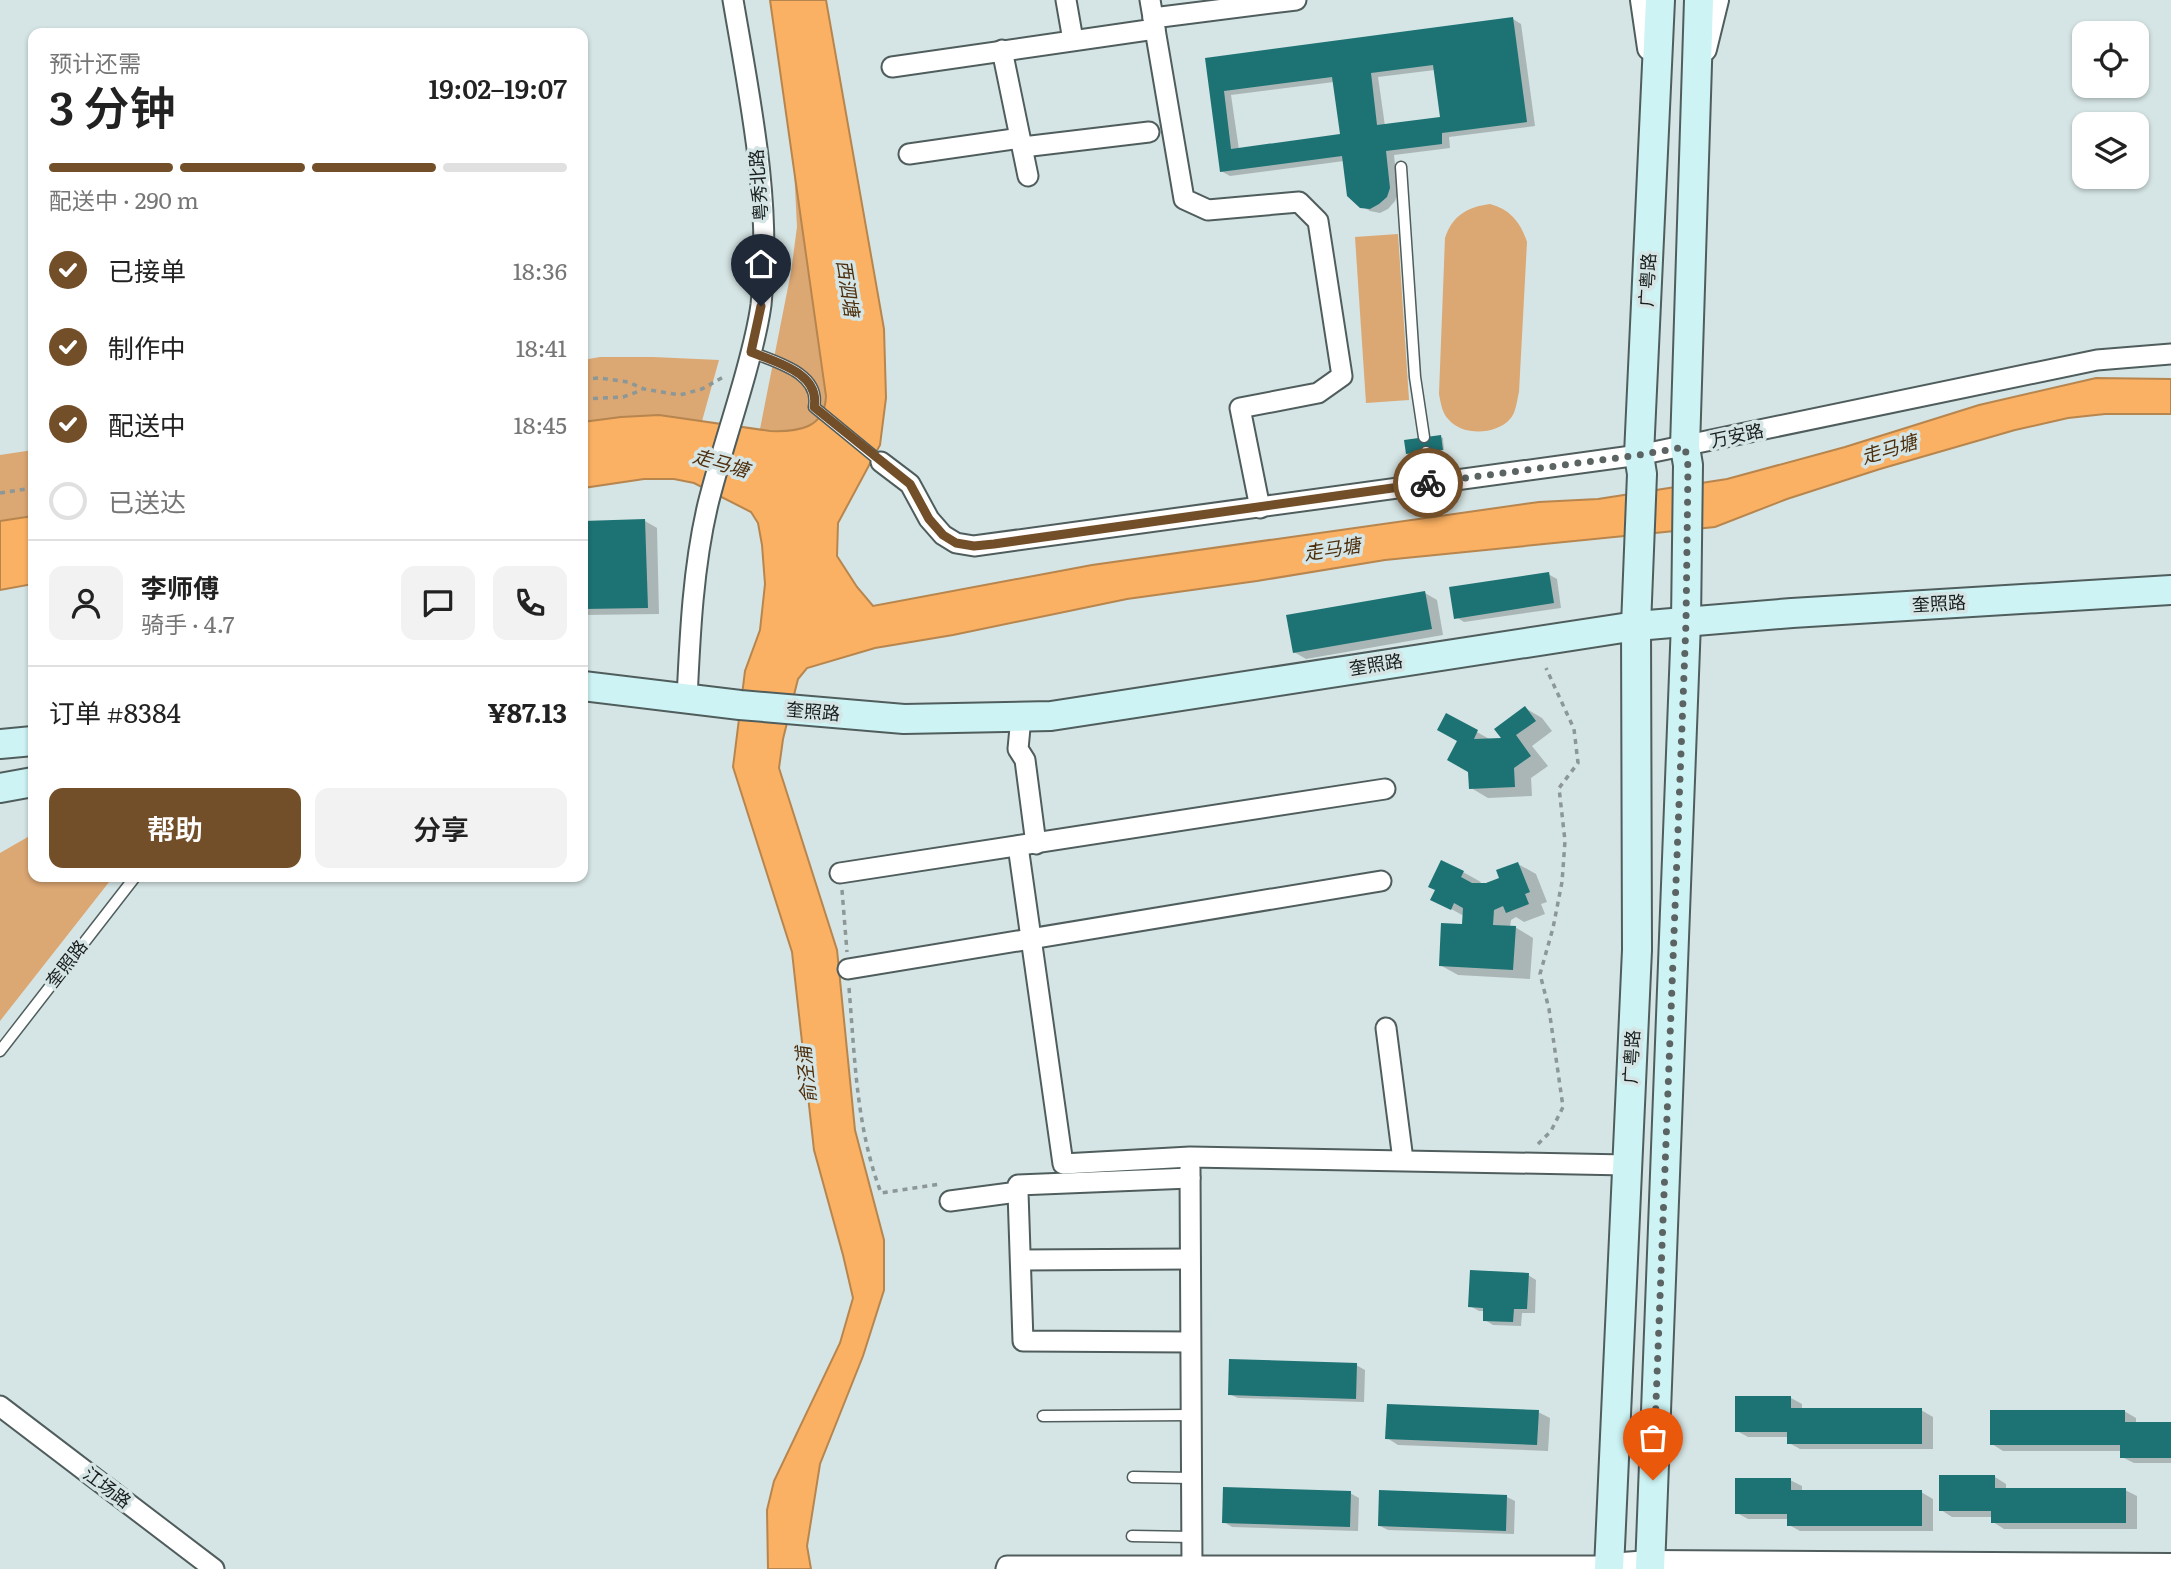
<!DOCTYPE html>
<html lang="zh">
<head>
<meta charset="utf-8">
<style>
  :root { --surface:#fff; --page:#f2f2f2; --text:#222; --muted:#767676; --line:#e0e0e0; --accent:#734f29 }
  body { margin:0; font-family:Literata,"Noto Sans SC",serif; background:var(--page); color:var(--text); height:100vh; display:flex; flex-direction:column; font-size:26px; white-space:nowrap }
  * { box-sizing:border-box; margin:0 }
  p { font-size:23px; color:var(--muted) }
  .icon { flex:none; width:38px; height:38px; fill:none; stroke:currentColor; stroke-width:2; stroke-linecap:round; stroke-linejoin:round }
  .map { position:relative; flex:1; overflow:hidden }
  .details { position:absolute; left:28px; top:28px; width:560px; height:854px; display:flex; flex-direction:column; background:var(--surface); border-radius:14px; box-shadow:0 2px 5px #0004 }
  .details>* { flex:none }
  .controls { position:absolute; left:2072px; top:21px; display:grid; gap:14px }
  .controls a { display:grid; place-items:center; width:77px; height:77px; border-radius:14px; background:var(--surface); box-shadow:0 2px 5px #0004; font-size:35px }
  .pin { position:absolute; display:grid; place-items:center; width:60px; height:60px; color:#fff; margin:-72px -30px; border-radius:50% 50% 50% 0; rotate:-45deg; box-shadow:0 0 7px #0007 }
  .pin .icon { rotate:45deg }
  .courier { position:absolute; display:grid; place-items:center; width:70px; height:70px; margin:-35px; border:5px solid #734f29; border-radius:50%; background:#fff; color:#222; box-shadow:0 2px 9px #0007 }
  .head em { font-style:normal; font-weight:600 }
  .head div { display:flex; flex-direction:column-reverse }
  .head { display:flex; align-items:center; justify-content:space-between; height:119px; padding:0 21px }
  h1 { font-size:46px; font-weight:600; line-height:52px }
  .bar { display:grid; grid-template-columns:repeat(4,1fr); gap:10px 7px; align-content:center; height:84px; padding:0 21px }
  .bar i { height:9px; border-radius:5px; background:var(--line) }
  .bar .selected { background:var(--accent) }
  .bar p { grid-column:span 4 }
  .line { display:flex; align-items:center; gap:18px; padding:0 21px; border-top:2px solid var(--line) }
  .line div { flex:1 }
  .round { display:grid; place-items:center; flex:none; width:74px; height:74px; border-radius:14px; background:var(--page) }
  ol { padding:0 21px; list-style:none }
  li { display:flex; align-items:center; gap:21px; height:77px }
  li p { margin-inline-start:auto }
  li .icon { padding:7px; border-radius:50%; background:var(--accent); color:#fff; stroke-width:4 }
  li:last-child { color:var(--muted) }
  li i { width:38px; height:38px; border:4px solid var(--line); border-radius:50% }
  .cta { display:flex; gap:14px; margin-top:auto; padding:14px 21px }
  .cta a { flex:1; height:80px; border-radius:14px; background:var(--accent); color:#fff; font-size:28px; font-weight:600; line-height:80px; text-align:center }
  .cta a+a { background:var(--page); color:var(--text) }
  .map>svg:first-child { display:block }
  .green { fill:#dba773 }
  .water { fill:#fbb163; stroke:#b7854e; stroke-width:2 }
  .shadow { fill:#0003; fill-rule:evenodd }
  .building { fill:#1d7274; fill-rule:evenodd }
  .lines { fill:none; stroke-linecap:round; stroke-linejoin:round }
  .service-casing { stroke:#505d5d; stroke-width:13 }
  .minor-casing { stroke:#505d5d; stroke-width:23 }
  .tertiary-casing { stroke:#505d5d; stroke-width:28 }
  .secondary-casing { stroke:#505d5d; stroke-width:32 }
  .path { stroke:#8c9797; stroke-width:3.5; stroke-dasharray:5 5; stroke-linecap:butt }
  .service { stroke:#fff; stroke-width:10 }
  .minor { stroke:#fff; stroke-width:19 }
  .tertiary { stroke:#fff; stroke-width:24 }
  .secondary { stroke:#cdf3f4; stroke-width:28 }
  .done { stroke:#5b6363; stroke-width:7; stroke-dasharray:0 12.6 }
  .route { stroke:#734f29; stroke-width:9 }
  .labels { text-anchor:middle; stroke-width:7; stroke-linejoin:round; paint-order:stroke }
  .street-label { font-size:18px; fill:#191e1e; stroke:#d5e4e4 }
  .water-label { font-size:19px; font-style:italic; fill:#4d2f0e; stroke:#d5e4e4 }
</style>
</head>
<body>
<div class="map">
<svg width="2171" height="1569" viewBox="0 0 2171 1569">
  <rect width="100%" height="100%" fill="#d5e4e4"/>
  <g class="green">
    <path d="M794 168 826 396C825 432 789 435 760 429L791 272 797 227Z"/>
    <path d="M1490 204C1510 209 1521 223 1527 242L1519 392C1517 400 1516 413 1510 419 1496 435 1463 436 1449 420 1442 413 1441 404 1439 394L1445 238C1452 216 1467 207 1490 204Z"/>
    <polygon points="1398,234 1409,400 1366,403 1355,237"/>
    <polygon points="600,357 653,357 719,360 702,421 659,415 621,417 583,422 583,360"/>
    <polygon points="33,450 33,515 0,521 0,455"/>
    <polygon points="33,834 33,877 113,877 0,1021 0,853"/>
  </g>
  <g class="water">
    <path d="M770 0H826L884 329 886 398 880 445 838 523 837 556 857 587 873 606 1092 565 1539 502 1598 499 1727 479 1845 447 1979 405 2096 378 2171 379V414H2105L2068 418 2015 430 1880 469 1787 499 1715 527 1385 560 1257 581 1127 599 953 635 875 648 807 668 798 679 783 739 779 768 837 950 855 1130 884 1240V1290L863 1356 820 1464 807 1546 811 1569H768L767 1510 774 1481 840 1343 853 1298 843 1255 814 1150 792 952 733 767 745 671 760 630 765 584 762 545 758 523 751 512 694 483 674 479H644L583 488V422L621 417 659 415 770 431C797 432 825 429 826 396Z"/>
    <polygon points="33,516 33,584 0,590 0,521"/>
  </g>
  <g class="shadow">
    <path d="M1513 19 1521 24 1535 126 1449 137 1450 148 1394 155 1398 193 1395 201 1388 209 1380 213 1370 211 1361 206 1344 161 1230 176 1221 171 1207 59ZM1435 70 1442 119 1385 126 1378 77ZM1334 82 1342 136 1239 150 1231 95Z"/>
    <polygon points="1441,437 1443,438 1444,450 1408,453"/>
    <polygon points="645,521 657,528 659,614 583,615 583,523"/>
    <polygon points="1548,574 1557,579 1561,608 1464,622 1456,617"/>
    <polygon points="1425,593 1437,600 1443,635 1306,659 1294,652"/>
    <polygon points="1525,708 1542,718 1552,731 1532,746 1548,766 1531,778 1532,796 1488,798 1471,788 1470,771 1459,741 1447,715 1491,740 1504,739"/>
    <polygon points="1518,864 1536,874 1547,902 1541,904 1545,914 1524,922 1516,917 1511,920 1510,927 1515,927 1533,938 1530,979 1458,975 1440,965 1464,925 1464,916 1433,899 1463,872 1481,882 1479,885 1501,879"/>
    <polygon points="1528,1275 1536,1280 1535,1313 1522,1313 1521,1326 1493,1325 1485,1320 1485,1311 1479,1311 1470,1306"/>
    <polygon points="1356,1365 1365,1370 1364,1402 1238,1398 1229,1394"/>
    <polygon points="1791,1398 1802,1404 1802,1410 1921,1410 1933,1417 1933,1449 1800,1449 1789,1443 1789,1437 1748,1437 1737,1431"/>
    <polygon points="2124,1411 2136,1418 2136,1424 2171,1423 2171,1463 2134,1463 2122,1457 2122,1451 2003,1451 1992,1444"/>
    <polygon points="1538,1412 1550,1418 1548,1451 1398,1445 1387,1438"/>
    <polygon points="1995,1477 2006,1484 2006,1490 2125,1490 2137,1496 2137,1529 2004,1529 1993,1522 1993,1517 1952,1517 1941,1510"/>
    <polygon points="1790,1480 1802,1486 1802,1492 1921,1492 1933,1499 1933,1531 1800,1531 1789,1525 1789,1519 1748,1519 1737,1513"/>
    <polygon points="1350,1493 1359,1498 1358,1531 1232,1527 1224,1522"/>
    <polygon points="1507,1497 1515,1501 1514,1534 1388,1530 1380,1526"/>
  </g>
  <g class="building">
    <path d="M1513 17 1527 122 1442 133V144L1386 151 1390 188 1387 197 1379 204 1370 209 1360 208 1347 196 1342 156 1220 172 1205 58ZM1433 65 1440 117 1377 125 1371 73ZM1332 77 1340 134 1231 149 1224 91Z"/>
    <polygon points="1441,435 1443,450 1406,454 1404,440"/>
    <polygon points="645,519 648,608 583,609 583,521"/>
    <polygon points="1549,572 1554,603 1454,619 1449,587"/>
    <polygon points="1425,591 1432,629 1293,653 1286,615"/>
    <polygon points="1525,706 1536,721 1516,735 1531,756 1514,768 1515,787 1469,789 1468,772 1447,760 1457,741 1437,730 1446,713 1478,730 1474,739 1501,738 1494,729"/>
    <polygon points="1441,860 1464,871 1461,877 1472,883 1486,883 1499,878 1496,870 1518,862 1530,892 1525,894 1529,904 1506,913 1503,906 1494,910 1493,925 1516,926 1513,970 1439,966 1441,923 1462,924 1463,908 1454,903 1451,910 1430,900 1435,890 1428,887"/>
    <polygon points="1470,1270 1529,1273 1527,1309 1514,1309 1513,1322 1483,1321 1483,1308 1468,1307"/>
    <polygon points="1229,1359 1357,1363 1356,1399 1228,1395"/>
    <polygon points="1735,1396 1791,1396 1791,1408 1922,1408 1922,1444 1787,1444 1787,1432 1735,1432"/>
    <polygon points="1387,1404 1539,1410 1537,1445 1385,1439"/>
    <polygon points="1990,1410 2125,1410 2125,1422 2171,1422 2171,1458 2120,1458 2120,1445 1990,1445"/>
    <polygon points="1939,1475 1995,1475 1995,1488 2126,1488 2126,1523 1991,1523 1991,1511 1939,1511"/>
    <polygon points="1735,1478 1791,1478 1791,1490 1922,1490 1922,1526 1787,1526 1787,1514 1735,1514"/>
    <polygon points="1223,1487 1351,1491 1350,1527 1222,1523"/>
    <polygon points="1379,1490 1507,1495 1506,1531 1378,1526"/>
  </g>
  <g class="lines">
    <g class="service-casing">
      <g id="service">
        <polyline points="1401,167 1415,377 1424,437"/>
        <path d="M751 352C775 362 821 373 814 407L881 462"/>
        <polyline points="1426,452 1430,483"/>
        <polyline points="0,1051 135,877"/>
        <polyline points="1043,1416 1191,1415"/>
        <polyline points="1133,1477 1191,1478"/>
        <polyline points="1132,1536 1193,1537"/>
      </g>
    </g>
    <g class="minor-casing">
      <g id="minor">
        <polyline points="1066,0 1073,40"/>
        <polyline points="1150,0 1184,199 1208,210 1299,202 1318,221 1342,376 1318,393 1240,408 1260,508"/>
        <polyline points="1153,18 1296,0"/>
        <polyline points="1002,50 1028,176"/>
        <polyline points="892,67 1155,29"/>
        <polyline points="1023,147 1149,132"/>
        <polyline points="909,154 1020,138"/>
        <polyline points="881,462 910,484 929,519 943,535 956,543 974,546 1639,455 2097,360 2171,354"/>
        <path d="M687 699C690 634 693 567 708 504 719 460 734 416 746 372 752 350 758 327 761 305 772 203 750 100 733 0"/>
        <polyline points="1021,717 1018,749 1025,760 1036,844"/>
        <polyline points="1018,846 1063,1164 1190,1157 1627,1165"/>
        <polyline points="840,873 1385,789"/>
        <polyline points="848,969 1381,881"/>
        <polyline points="1386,1028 1403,1160"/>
        <polyline points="1190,1168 1192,1569"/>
        <polyline points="1190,1178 1018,1185 1018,1192 1023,1341 1190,1342"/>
        <polyline points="950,1201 1018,1192"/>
        <polyline points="1021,1260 1190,1259"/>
        <polyline points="0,1406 214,1569"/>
        <polyline points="1006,1569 1007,1566 1609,1566"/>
      </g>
    </g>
    <g class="tertiary-casing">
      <g id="tertiary">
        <polyline points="1643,0 1650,48"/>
        <polyline points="1704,49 1716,0"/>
        <polyline points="1609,1566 1650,1563 2171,1566"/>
      </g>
    </g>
    <g class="secondary-casing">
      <g id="secondary">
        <polyline points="583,686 740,705 904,719 1051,716 1636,626 1792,613 2171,590"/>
        <polyline points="0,744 33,741"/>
        <polyline points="0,788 33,782"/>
        <polyline points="1609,1569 1637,950 1636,626 1642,474 1639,455 1660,0"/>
        <polyline points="1650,1569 1686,622 1688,465 1685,447 1699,0"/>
      </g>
    </g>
    <g class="path">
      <polyline points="583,379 600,378 628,382 644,389 680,395 702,389 725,376"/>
      <polyline points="583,399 623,397 642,390"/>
      <polyline points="0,493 33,488"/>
      <polyline points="842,890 847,952"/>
      <path d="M849 988C855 1059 856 1126 881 1193L940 1184"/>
      <polyline points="1538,1144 1551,1131 1563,1107 1549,1009 1540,974 1553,928 1562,882 1565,841 1559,788 1578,763 1574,729 1546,668"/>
    </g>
    <use href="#service" class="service"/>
    <use href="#minor" class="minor"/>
    <use href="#tertiary" class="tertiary"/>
    <use href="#secondary" class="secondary"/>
  </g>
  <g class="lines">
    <polyline class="done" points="1428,483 1639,455 1685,447 1688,466 1686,622 1653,1480"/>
    <path class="route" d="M761 306 751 352C775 362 821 373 814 407L910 484 929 519 943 535 956 543 974 546 994 544 1428 483"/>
  </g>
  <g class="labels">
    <g class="street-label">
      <text transform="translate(759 185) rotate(-94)" y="6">粤秀北路</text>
      <text transform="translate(1648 280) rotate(-87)" y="6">广粤路</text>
      <text transform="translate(1737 436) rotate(-12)" y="6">万安路</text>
      <text transform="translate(1939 604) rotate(-3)" y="6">奎照路</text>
      <text transform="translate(1376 665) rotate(-9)" y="6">奎照路</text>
      <text transform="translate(813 712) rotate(5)" y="6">奎照路</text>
      <text transform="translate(67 964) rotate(-52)" y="6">奎照路</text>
      <text transform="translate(1632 1057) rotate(-87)" y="6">广粤路</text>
      <text transform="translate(107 1488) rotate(37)" y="6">江场路</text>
    </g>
    <g class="water-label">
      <text transform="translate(848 288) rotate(81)" y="7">西泗塘</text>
      <text transform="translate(1889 449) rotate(-17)" y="7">走马塘</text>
      <text transform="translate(721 463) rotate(16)" y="7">走马塘</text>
      <text transform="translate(1332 549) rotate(-9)" y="7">走马塘</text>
      <text transform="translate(806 1075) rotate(-96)" y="7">俞泾浦</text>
    </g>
  </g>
</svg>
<div class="controls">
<a><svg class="icon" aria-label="locate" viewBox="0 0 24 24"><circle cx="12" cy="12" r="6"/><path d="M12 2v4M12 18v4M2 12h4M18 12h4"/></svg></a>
<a><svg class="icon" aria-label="layers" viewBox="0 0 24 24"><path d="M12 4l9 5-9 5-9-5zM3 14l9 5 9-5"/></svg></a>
</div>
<div class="pin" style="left:1653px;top:1480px;background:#ea580c"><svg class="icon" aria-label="bag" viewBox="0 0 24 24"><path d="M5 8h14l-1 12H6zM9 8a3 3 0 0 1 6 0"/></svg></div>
<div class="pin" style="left:761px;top:306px;background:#1f2937"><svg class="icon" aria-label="home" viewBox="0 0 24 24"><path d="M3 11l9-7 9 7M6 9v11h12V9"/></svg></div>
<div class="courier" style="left:1428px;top:483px"><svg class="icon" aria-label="bike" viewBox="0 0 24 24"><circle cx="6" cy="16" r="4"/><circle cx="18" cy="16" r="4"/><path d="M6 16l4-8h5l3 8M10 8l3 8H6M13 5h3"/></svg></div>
<section class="details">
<div class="head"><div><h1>3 分钟</h1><p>预计还需</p></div><em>19:02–19:07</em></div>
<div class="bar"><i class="selected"></i><i class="selected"></i><i class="selected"></i><i></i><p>配送中 · 290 m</p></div>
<ol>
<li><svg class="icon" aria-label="check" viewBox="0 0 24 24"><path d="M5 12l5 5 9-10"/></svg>已接单<p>18:36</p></li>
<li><svg class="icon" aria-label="check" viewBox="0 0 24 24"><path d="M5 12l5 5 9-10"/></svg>制作中<p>18:41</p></li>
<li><svg class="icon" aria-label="check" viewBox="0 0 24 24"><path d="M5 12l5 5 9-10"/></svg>配送中<p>18:45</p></li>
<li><i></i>已送达</li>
</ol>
<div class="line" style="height:126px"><a class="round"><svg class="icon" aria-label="person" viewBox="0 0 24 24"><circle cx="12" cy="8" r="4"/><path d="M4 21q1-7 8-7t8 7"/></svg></a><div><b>李师傅</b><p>骑手 · 4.7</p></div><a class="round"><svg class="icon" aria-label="chat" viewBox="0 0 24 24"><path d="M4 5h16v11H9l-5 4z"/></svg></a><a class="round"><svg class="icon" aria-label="phone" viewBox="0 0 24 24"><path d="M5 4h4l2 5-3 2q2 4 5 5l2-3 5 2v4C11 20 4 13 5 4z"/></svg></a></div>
<div class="line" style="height:91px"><div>订单 #8384</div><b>¥87.13</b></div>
<div class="cta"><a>帮助</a><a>分享</a></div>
</section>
</div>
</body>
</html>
